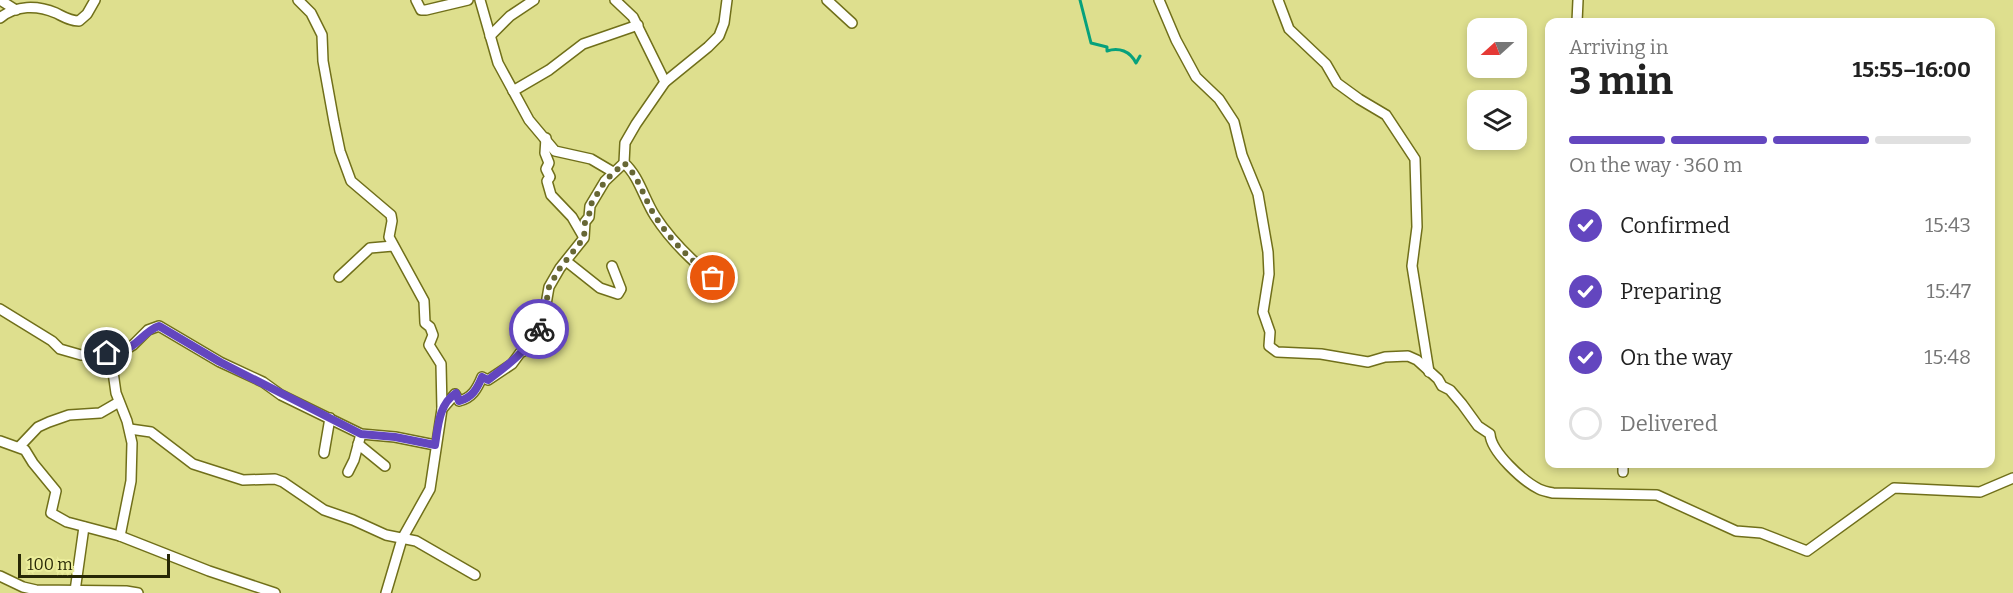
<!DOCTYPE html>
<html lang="en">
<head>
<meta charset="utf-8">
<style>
  :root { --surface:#fff; --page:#f6f6f6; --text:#222; --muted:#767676; --line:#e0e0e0; --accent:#6346bf }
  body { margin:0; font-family:Bitter,serif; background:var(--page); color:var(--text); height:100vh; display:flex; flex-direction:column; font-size:22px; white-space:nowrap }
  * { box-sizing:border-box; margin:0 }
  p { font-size:20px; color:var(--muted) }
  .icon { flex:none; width:33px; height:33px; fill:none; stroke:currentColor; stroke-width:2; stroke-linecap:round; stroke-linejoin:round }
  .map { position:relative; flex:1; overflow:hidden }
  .drawer { position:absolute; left:1545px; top:18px; width:450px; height:450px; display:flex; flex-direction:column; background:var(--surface); border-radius:12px; box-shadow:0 3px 9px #0003 }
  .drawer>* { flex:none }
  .needle { width:39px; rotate:249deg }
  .buttons { position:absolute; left:1467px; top:18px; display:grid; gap:12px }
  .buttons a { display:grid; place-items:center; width:60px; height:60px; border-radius:12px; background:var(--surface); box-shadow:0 3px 9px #0003; font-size:30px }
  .scale { position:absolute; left:18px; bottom:15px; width:152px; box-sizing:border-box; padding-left:6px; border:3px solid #272705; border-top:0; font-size:16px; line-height:21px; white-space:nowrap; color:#272705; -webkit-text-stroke:4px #ebed9b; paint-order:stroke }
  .pin { position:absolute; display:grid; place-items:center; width:51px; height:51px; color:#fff; margin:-26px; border:3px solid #fff; border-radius:50%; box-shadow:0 2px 6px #0007 }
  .courier { position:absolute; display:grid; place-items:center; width:60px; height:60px; margin:-30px; border:4px solid #6346bf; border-radius:50%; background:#fff; color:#222; box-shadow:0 2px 8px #0007 }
  .overview em { font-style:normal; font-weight:700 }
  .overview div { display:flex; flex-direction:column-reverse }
  .overview { display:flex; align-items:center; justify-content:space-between; height:102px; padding:0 24px }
  h1 { font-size:39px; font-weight:700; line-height:45px }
  .bar { display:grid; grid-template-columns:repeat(4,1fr); gap:9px 6px; align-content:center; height:72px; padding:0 24px }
  .bar i { height:8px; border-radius:4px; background:var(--line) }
  .bar .selected { background:var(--accent) }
  .bar p { grid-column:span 4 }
  ol { padding:0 24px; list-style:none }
  li { display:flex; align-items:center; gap:18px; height:66px }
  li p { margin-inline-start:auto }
  li .icon { padding:6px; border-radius:50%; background:var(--accent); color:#fff; stroke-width:4 }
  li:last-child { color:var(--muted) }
  li i { width:33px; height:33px; border:3px solid var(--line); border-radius:50% }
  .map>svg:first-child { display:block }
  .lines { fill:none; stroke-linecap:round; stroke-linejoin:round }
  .stream { stroke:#07a17c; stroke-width:3 }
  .street-casing { stroke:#706f1a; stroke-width:12 }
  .street { stroke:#fff; stroke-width:9 }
  .done { stroke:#676735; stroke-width:6; stroke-dasharray:0 10.8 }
  .route { stroke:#6346bf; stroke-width:8 }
</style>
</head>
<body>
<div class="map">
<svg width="2013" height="593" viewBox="0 0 2013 593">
  <rect width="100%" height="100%" fill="#dedf8e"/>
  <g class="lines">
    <path class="stream" d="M1080 0 1091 43 1107 47V51C1119 47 1130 51 1136 63L1140 56"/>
    <g class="street-casing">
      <g id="street">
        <polyline points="0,0 16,10"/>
        <polyline points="298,0 311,13 322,35 323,61 334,122 340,151 351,181 391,215 392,221 389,237 424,301 425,323 430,327 433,335 429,345 441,364 442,409"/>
        <polyline points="416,0 421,10 426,10 468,0"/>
        <polyline points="480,0 498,63 529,120 555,151 591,159 613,172"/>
        <polyline points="615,0 633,17 665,82"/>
        <polyline points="827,0 852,23"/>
        <path d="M1159 0 1176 40 1196 77 1219 99 1234 122 1242 155 1258 194 1268 252 1269 274 1263 312 1270 332 1269 346 1277 352 1321 354 1368 362 1385 357 1408 356 1417 360 1438 379 1442 386 1450 390 1462 404 1478 426 1490 434C1491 452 1523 481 1539 489 1543 491 1548 492 1553 493L1657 495 1736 531 1761 533 1807 551 1894 488 1980 492 2013 478"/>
        <polyline points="1278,0 1289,29 1326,64 1337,83 1359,99 1386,115 1415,159 1417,227 1412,266 1429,372"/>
        <path d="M0 18C16 5 37 5 56 13 64 17 70 21 79 21L87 14 95 0"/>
        <polyline points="1577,22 1578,0"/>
        <polyline points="490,36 510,16 534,0"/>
        <polyline points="513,91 549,70 583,44 638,25"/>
        <polyline points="546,138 545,153 549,163 546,169 550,177 547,181 551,195 572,217 583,236"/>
        <path d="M624 163C639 176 644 199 655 216 671 241 691 260 713 278"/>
        <polyline points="566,261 600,288 618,294 621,289 612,266"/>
        <polyline points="339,277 370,248 393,246"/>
        <polyline points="0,309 52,341 60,349 81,355 123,351 133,345 148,330 159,326 220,362 263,382 281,395 361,434 395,437 435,445"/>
        <polyline points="111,358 116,393 127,421 132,443 131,481 120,536"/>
        <polyline points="130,429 151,432 193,464 243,480 275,479 283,482 324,510 353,520 386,535 416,541 475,575"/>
        <polyline points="0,441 25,450 33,463 56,491 51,513 67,522 120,536 209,571 275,593"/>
        <polyline points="358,444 385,466"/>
        <polyline points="19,447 38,427 49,422 69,415 100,413 119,402"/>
        <polyline points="324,453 330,418"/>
        <polyline points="348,472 354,460 361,434"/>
        <polyline points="1623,472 1623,464"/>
        <polyline points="0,576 23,587 36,590 126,591 138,593"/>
        <polyline points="75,591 84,527"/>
        <path d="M386 593 402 539 430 489 442 409 455 394 459 401C472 398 477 389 482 377L488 380 512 364 520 353 527 349 544 316 549 287 560 268 584 238 585 222 589 217 590 206 605 181 624 163 625 143 636 124 665 82 708 47 719 36 724 23 727 0"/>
      </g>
    </g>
    <use href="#street" class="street"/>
  </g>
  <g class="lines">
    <path class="done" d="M539 329 544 316 549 287 560 268 584 238 585 222 589 217 590 206 605 181 624 163C639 176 644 199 655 216 671 241 691 260 713 278"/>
    <path class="route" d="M107 353C112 352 118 352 122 351 137 347 144 331 159 326L220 362 361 434 395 437 435 445C438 426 439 404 456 393L459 401C472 398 477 389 482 377L488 380C512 362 523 354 539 329"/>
  </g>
</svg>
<div class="buttons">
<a><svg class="needle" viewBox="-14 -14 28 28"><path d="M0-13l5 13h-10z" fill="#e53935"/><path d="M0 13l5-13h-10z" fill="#767676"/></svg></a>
<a><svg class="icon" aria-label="layers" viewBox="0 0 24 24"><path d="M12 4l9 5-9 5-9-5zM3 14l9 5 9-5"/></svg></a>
</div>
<div class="scale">100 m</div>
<div class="pin" style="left:713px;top:278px;background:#ea580c"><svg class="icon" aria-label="bag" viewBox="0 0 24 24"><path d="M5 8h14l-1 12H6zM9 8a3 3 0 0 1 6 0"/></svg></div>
<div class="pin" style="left:107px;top:353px;background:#1f2937"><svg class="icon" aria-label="home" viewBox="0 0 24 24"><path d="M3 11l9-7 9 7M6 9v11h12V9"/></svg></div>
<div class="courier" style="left:539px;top:329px"><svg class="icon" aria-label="bike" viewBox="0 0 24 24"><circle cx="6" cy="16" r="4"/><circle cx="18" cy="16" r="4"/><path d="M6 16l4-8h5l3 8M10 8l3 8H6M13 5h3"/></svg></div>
<section class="drawer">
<div class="overview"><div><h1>3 min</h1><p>Arriving in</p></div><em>15:55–16:00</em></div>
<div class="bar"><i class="selected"></i><i class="selected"></i><i class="selected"></i><i></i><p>On the way · 360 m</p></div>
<ol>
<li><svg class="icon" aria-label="check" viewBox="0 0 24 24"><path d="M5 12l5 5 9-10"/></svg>Confirmed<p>15:43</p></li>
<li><svg class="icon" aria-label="check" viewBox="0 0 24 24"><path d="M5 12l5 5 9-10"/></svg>Preparing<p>15:47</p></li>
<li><svg class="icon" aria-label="check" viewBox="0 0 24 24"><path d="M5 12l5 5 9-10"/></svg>On the way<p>15:48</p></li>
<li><i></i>Delivered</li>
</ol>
</section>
</div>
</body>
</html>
